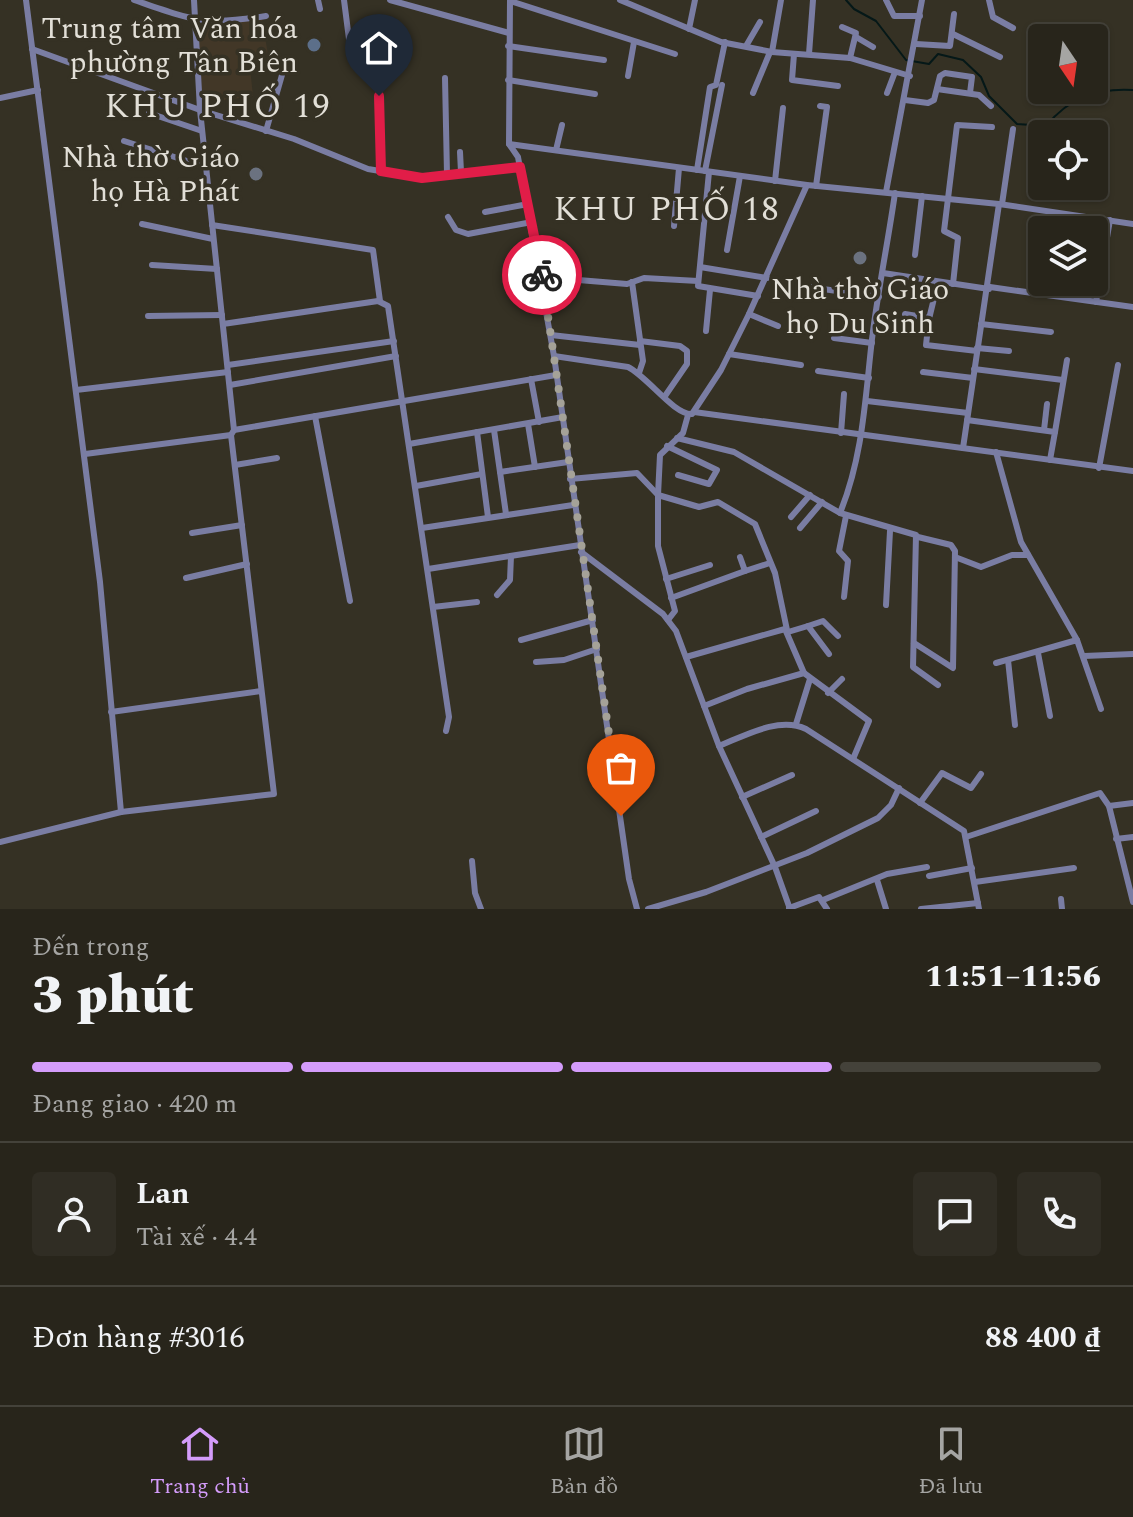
<!DOCTYPE html>
<html lang="vi">
<head>
<meta charset="utf-8">
<style>
  :root { --surface:#28251b; --page:#302d24; --text:#f1f3f6; --muted:#a5a5a3; --line:#44423a; --accent:#d49cfb }
  body { margin:0; font-family:Spectral,serif; background:var(--page); color:var(--text); height:100vh; display:flex; flex-direction:column; font-size:30px; white-space:nowrap }
  * { box-sizing:border-box; margin:0 }
  p { font-size:26px; color:var(--muted) }
  .icon { flex:none; width:44px; height:44px; fill:none; stroke:currentColor; stroke-width:2; stroke-linecap:round; stroke-linejoin:round }
  .map { position:relative; height:909px; overflow:hidden }
  .side { display:flex; flex-direction:column; background:var(--surface); flex:1 }
  .side>* { flex:none }
  .needle { width:52px; rotate:167deg }
  .buttons { position:absolute; left:1028px; top:24px; display:grid; gap:16px }
  .buttons a { display:grid; place-items:center; width:80px; height:80px; border-radius:8px; background:var(--surface); box-shadow:0 2px 6px #0004,0 0 0 2px var(--line); font-size:40px }
  .pin { position:absolute; display:grid; place-items:center; width:68px; height:68px; color:#fff; margin:-82px -34px; border-radius:50% 50% 50% 0; rotate:-45deg; box-shadow:0 0 8px #0007 }
  .pin .icon { rotate:45deg }
  .courier { position:absolute; display:grid; place-items:center; width:80px; height:80px; margin:-40px; border:6px solid #e11d48; border-radius:50%; background:#fff; color:#222; box-shadow:0 2px 10px #0007 }
  .head em { font-style:normal; font-weight:800 }
  .head div { display:flex; flex-direction:column-reverse }
  .head { display:flex; align-items:center; justify-content:space-between; height:136px; padding:0 32px }
  h1 { font-size:52px; font-weight:800; line-height:60px }
  .bar { display:grid; grid-template-columns:repeat(4,1fr); gap:12px 8px; align-content:center; height:96px; padding:0 32px }
  .bar i { height:10px; border-radius:6px; background:var(--line) }
  .bar .active { background:var(--accent) }
  .bar p { grid-column:span 4 }
  .line { display:flex; align-items:center; gap:20px; padding:0 32px; border-top:2px solid var(--line) }
  .line div { flex:1 }
  .round { display:grid; place-items:center; flex:none; width:84px; height:84px; border-radius:8px; background:var(--page) }
  .tab-bar { display:flex; justify-content:space-around; align-items:center; height:112px; border-top:2px solid var(--line); background:var(--surface); font-size:22px; color:var(--muted) }
  .tab-bar a { display:grid; justify-items:center; gap:4px }
  .tab-bar .active { color:var(--accent) }
  .map>svg:first-child { display:block }
  .commercial { fill:#423727 }
  .lines { fill:none; stroke-linecap:round; stroke-linejoin:round }
  .stream { stroke:#051818; stroke-width:2 }
  .minor { stroke:#7a7da3; stroke-width:6 }
  .done { stroke:#a5a298; stroke-width:8; stroke-dasharray:0 14.4 }
  .route { stroke:#e11d48; stroke-width:10 }
  .service-dot { fill:#5c6f8a; stroke:#353124; stroke-width:3 }
  .worship-dot { fill:#6b7280; stroke:#353124; stroke-width:3 }
  .labels { text-anchor:middle; stroke-width:7; stroke-linejoin:round; paint-order:stroke }
  .poi-label { font-size:30px; fill:#e2dfd7; stroke:#353124; text-anchor:end }
  .quarter-label { font-size:34px; letter-spacing:2px; fill:#e2dfd7; stroke:#353124 }
</style>
</head>
<body>
<div class="map">
<svg width="1133" height="909" viewBox="0 0 1133 909">
  <rect width="100%" height="100%" fill="#353124"/>
  <polygon class="commercial" points="262,18 268,55 249,58 253,96 219,101 202,98 198,24"/>
  <g class="lines">
    <path class="stream" d="M846 0 854 9 876 21 906 60 929 64 938 54 963 60 981 77 989 96 1017 124 1046 126C1070 97 1096 88 1133 90"/>
    <g class="minor">
      <polyline points="26,0 100,582 121,812"/>
      <path d="M134 0C192 20 204 26 266 16"/>
      <polyline points="318,0 320,9"/>
      <polyline points="344,0 349,39"/>
      <polyline points="390,0 509,33"/>
      <polyline points="510,0 509,144 518,157 554,356 629,879 637,909"/>
      <polyline points="620,0 721,42 772,52 850,58 910,76"/>
      <polyline points="886,0 894,16 920,16"/>
      <polyline points="989,0 993,17 1013,28"/>
      <polyline points="510,1 675,54"/>
      <polyline points="842,27 856,33 850,58"/>
      <polyline points="689,29 695,0"/>
      <polyline points="953,34 1000,57"/>
      <polyline points="856,37 873,47"/>
      <polyline points="916,44 950,46 954,14"/>
      <polyline points="508,46 604,60"/>
      <polyline points="746,46 760,22"/>
      <polyline points="32,49 200,110 294,139 368,169 422,178 520,167"/>
      <polyline points="772,52 781,0"/>
      <polyline points="794,54 792,80 838,86"/>
      <polyline points="809,54 813,0"/>
      <polyline points="628,76 634,42"/>
      <polyline points="445,78 447,174"/>
      <polyline points="508,80 595,94"/>
      <polyline points="937,89 979,95 991,106"/>
      <polyline points="753,93 770,52"/>
      <polyline points="887,93 895,72"/>
      <polyline points="379,96 381,171"/>
      <polyline points="0,98 38,90"/>
      <polyline points="905,100 928,103 934,100 940,76 945,73 972,77 970,93"/>
      <polyline points="149,113 202,131"/>
      <polyline points="266,131 286,61"/>
      <polyline points="124,141 206,167"/>
      <polyline points="509,144 807,185 999,204 1133,224"/>
      <polyline points="556,150 562,125"/>
      <polyline points="460,152 461,172"/>
      <polyline points="697,170 710,87 716,85 725,42"/>
      <polyline points="705,171 722,85"/>
      <polyline points="709,172 698,286 758,296"/>
      <polyline points="775,181 783,108"/>
      <polyline points="816,186 827,107 820,106"/>
      <polyline points="886,192 922,0"/>
      <polyline points="1002,204 1013,129"/>
      <polyline points="485,212 528,204"/>
      <polyline points="448,217 456,230 468,234 532,222"/>
      <polyline points="142,224 213,239"/>
      <polyline points="212,225 373,250 380,301"/>
      <polyline points="674,226 679,168"/>
      <polyline points="727,250 740,176"/>
      <polyline points="915,255 922,196"/>
      <polyline points="152,265 217,269"/>
      <polyline points="700,267 767,278"/>
      <polyline points="883,273 989,289"/>
      <polyline points="542,277 627,284 644,278 698,281"/>
      <polyline points="632,282 643,361 639,373"/>
      <polyline points="953,284 958,238 944,231 957,125 992,127"/>
      <polyline points="809,287 879,297"/>
      <polyline points="990,287 1133,307"/>
      <polyline points="1096,302 1110,220"/>
      <polyline points="749,314 778,326"/>
      <polyline points="905,314 929,318 926,345 977,351"/>
      <polyline points="148,316 222,315"/>
      <polyline points="929,319 938,282"/>
      <polyline points="223,324 378,301 388,306 449,717 446,731"/>
      <polyline points="981,324 1051,332"/>
      <polyline points="706,331 710,290"/>
      <polyline points="551,335 640,345"/>
      <polyline points="834,338 872,343"/>
      <polyline points="640,341 680,346 687,351 687,364 665,396"/>
      <polyline points="977,348 1009,351"/>
      <polyline points="729,354 801,365"/>
      <path d="M554 356 628 367C648 377 674 415 692 414L721 370 749 314 807 185"/>
      <polyline points="228,365 394,341"/>
      <polyline points="974,369 1063,380"/>
      <polyline points="818,371 869,378"/>
      <polyline points="923,372 973,378"/>
      <polyline points="531,379 539,422"/>
      <polyline points="230,385 396,356"/>
      <polyline points="76,390 228,372"/>
      <polyline points="867,401 968,413"/>
      <polyline points="694,412 1133,471"/>
      <polyline points="688,415 683,433 660,455 658,495 699,507 718,502 755,524 775,573 787,630"/>
      <polyline points="315,416 350,601"/>
      <polyline points="967,420 1055,432 1050,460"/>
      <polyline points="528,424 535,467"/>
      <polyline points="234,430 556,375"/>
      <polyline points="494,430 506,514"/>
      <polyline points="1044,430 1047,404"/>
      <polyline points="477,432 488,517"/>
      <polyline points="1055,432 1067,360"/>
      <polyline points="841,433 844,394"/>
      <polyline points="677,438 734,452 840,513 916,535 913,667 938,685"/>
      <polyline points="409,444 563,417"/>
      <polyline points="667,446 717,470 709,484 678,475"/>
      <polyline points="963,448 999,204"/>
      <polyline points="996,452 1021,542 1077,640"/>
      <polyline points="85,454 231,435"/>
      <polyline points="235,465 277,458"/>
      <polyline points="1099,468 1118,365"/>
      <polyline points="500,472 568,462"/>
      <polyline points="570,479 637,473 658,495 658,546 675,611 668,620"/>
      <polyline points="416,486 482,474"/>
      <path d="M840 513C863 456 865 400 872 339 878 290 888 242 895 193"/>
      <polyline points="791,517 810,495"/>
      <polyline points="422,528 573,505"/>
      <polyline points="800,528 822,502"/>
      <polyline points="192,533 242,525"/>
      <polyline points="581,552 663,614 676,631 719,746 775,867 790,909"/>
      <polyline points="740,557 745,571 770,563"/>
      <polyline points="955,557 981,567 1012,555 1028,555"/>
      <polyline points="428,569 580,545"/>
      <polyline points="186,578 247,564"/>
      <polyline points="666,579 710,565"/>
      <polyline points="497,595 510,580 511,556"/>
      <polyline points="844,597 848,561 839,551 846,516"/>
      <polyline points="671,598 745,571"/>
      <polyline points="886,605 890,531"/>
      <polyline points="433,607 477,602"/>
      <polyline points="808,626 823,621 838,636"/>
      <polyline points="788,632 808,626 829,654"/>
      <polyline points="521,640 593,620"/>
      <polyline points="914,643 953,668 955,551 951,545 918,537"/>
      <polyline points="1038,653 1050,716"/>
      <polyline points="1084,656 1133,654"/>
      <polyline points="686,657 785,629 804,673"/>
      <polyline points="1008,660 1015,725"/>
      <polyline points="536,662 564,660 597,649"/>
      <polyline points="996,663 1077,640 1101,709"/>
      <polyline points="828,693 842,679"/>
      <polyline points="704,706 747,689 804,673 869,721 853,759"/>
      <polyline points="111,712 261,691"/>
      <polyline points="796,724 810,679"/>
      <path d="M719 746C744 736 779 716 806 729L964 831 979 909"/>
      <polyline points="742,797 792,775"/>
      <polyline points="920,803 942,773 971,788 981,774"/>
      <polyline points="1109,806 1133,803"/>
      <polyline points="761,837 816,811"/>
      <polyline points="966,837 1100,793 1109,806 1133,902"/>
      <polyline points="1116,839 1133,837"/>
      <polyline points="0,842 121,812 274,794 231,435 234,430 200,110 194,0"/>
      <polyline points="472,861 475,893 481,909"/>
      <polyline points="929,876 972,868"/>
      <polyline points="877,880 886,909"/>
      <polyline points="975,882 1074,868"/>
      <polyline points="1061,899 1062,909"/>
      <polyline points="823,900 887,874 927,867"/>
      <polyline points="789,908 819,897 827,909"/>
      <polyline points="648,909 706,892 807,853 878,818 891,805 899,788"/>
      <polyline points="921,909 978,903"/>
    </g>
  </g>
  <g class="lines">
    <polyline class="done" points="542,275 621,816"/>
    <polyline class="route" points="379,96 381,171 422,178 520,167 542,275"/>
  </g>
  <circle class="service-dot" cx="314" cy="45" r="8"/>
  <g class="worship-dot">
    <circle cx="256" cy="174" r="8"/>
    <circle cx="860" cy="258" r="8"/>
  </g>
  <g class="labels">
    <g class="poi-label">
      <text x="298" y="38">Trung tâm Văn hóa<tspan x="298" dy="34">phường Tân Biên</tspan></text>
      <text x="240" y="167">Nhà thờ Giáo<tspan x="240" dy="34">họ Hà Phát</tspan></text>
      <text x="860" y="299" text-anchor="middle">Nhà thờ Giáo<tspan x="860" dy="34">họ Du Sinh</tspan></text>
    </g>
    <g class="quarter-label">
      <text x="218" y="117">KHU PHỐ 19</text>
      <text x="667" y="220">KHU PHỐ 18</text>
    </g>
  </g>
</svg>
<div class="buttons">
<a><svg class="needle" viewBox="-14 -14 28 28"><path d="M0-13l5 13h-10z" fill="#e53935"/><path d="M0 13l5-13h-10z" fill="#a5a5a3"/></svg></a>
<a><svg class="icon" aria-label="locate" viewBox="0 0 24 24"><circle cx="12" cy="12" r="6"/><path d="M12 2v4M12 18v4M2 12h4M18 12h4"/></svg></a>
<a><svg class="icon" aria-label="layers" viewBox="0 0 24 24"><path d="M12 4l9 5-9 5-9-5zM3 14l9 5 9-5"/></svg></a>
</div>
<div class="pin" style="left:621px;top:816px;background:#ea580c"><svg class="icon" aria-label="bag" viewBox="0 0 24 24"><path d="M5 8h14l-1 12H6zM9 8a3 3 0 0 1 6 0"/></svg></div>
<div class="pin" style="left:379px;top:96px;background:#1f2937"><svg class="icon" aria-label="home" viewBox="0 0 24 24"><path d="M3 11l9-7 9 7M6 9v11h12V9"/></svg></div>
<div class="courier" style="left:542px;top:275px"><svg class="icon" aria-label="bike" viewBox="0 0 24 24"><circle cx="6" cy="16" r="4"/><circle cx="18" cy="16" r="4"/><path d="M6 16l4-8h5l3 8M10 8l3 8H6M13 5h3"/></svg></div>
</div>
<section class="side">
<div class="head"><div><h1>3 phút</h1><p>Đến trong</p></div><em>11:51–11:56</em></div>
<div class="bar"><i class="active"></i><i class="active"></i><i class="active"></i><i></i><p>Đang giao · 420 m</p></div>
<div class="line" style="height:144px"><a class="round"><svg class="icon" aria-label="person" viewBox="0 0 24 24"><circle cx="12" cy="8" r="4"/><path d="M4 21q1-7 8-7t8 7"/></svg></a><div><b>Lan</b><p>Tài xế · 4.4</p></div><a class="round"><svg class="icon" aria-label="chat" viewBox="0 0 24 24"><path d="M4 5h16v11H9l-5 4z"/></svg></a><a class="round"><svg class="icon" aria-label="phone" viewBox="0 0 24 24"><path d="M5 4h4l2 5-3 2q2 4 5 5l2-3 5 2v4C11 20 4 13 5 4z"/></svg></a></div>
<div class="line" style="height:104px"><div>Đơn hàng #3016</div><b>88 400 ₫</b></div>
</section>
<nav class="tab-bar">
<a class="active"><svg class="icon" aria-label="home" viewBox="0 0 24 24"><path d="M3 11l9-7 9 7M6 9v11h12V9"/></svg>Trang chủ</a>
<a><svg class="icon" aria-label="map" viewBox="0 0 24 24"><path d="M3 6l6-2 6 2 6-2v14l-6 2-6-2-6 2zM9 4v14M15 6v14"/></svg>Bản đồ</a>
<a><svg class="icon" aria-label="saved" viewBox="0 0 24 24"><path d="M7 4h10v16l-5-4-5 4z"/></svg>Đã lưu</a>
</nav>
</body>
</html>
